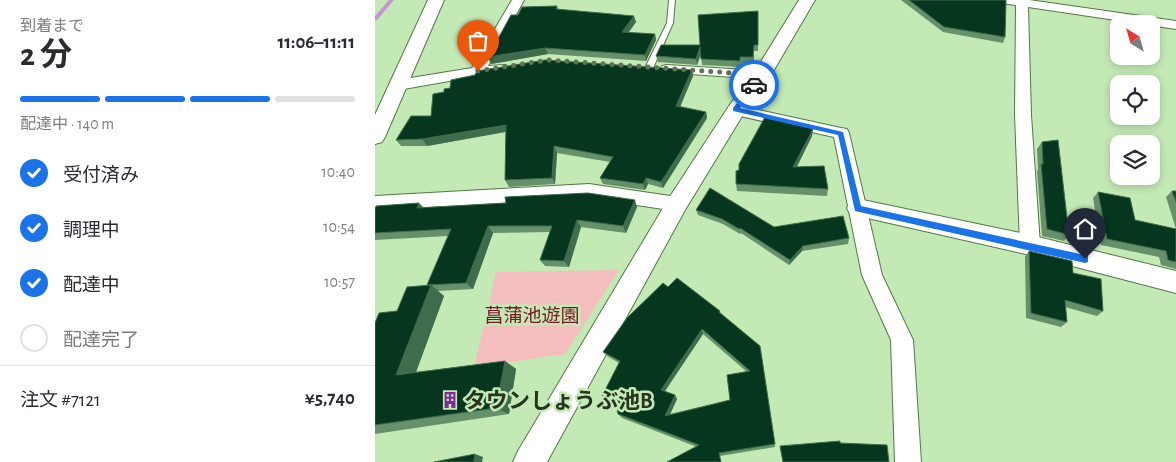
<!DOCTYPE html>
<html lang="ja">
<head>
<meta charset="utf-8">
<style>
  :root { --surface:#fff; --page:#f2f2f3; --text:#2b2b33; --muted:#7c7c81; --line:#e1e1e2; --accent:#1a73e8 }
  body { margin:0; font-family:"Alegreya Sans","Noto Sans JP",sans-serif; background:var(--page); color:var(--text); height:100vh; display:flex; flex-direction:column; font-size:19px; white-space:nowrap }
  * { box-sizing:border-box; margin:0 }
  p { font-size:16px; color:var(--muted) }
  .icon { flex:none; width:28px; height:28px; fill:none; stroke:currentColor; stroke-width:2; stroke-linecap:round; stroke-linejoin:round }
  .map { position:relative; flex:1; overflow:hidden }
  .sheet { display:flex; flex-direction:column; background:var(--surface); width:375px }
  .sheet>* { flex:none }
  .needle { width:32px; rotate:323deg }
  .controls { position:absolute; left:735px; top:15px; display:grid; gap:10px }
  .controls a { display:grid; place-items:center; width:50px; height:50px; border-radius:10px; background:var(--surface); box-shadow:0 2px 8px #0003; font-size:25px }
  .pin { position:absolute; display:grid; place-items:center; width:42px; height:42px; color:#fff; margin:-51px -21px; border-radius:50% 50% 50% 0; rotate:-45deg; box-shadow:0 0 5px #0007 }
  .pin .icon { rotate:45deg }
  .courier { position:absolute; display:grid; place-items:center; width:50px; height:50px; margin:-25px; border:4px solid #1a73e8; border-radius:50%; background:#fff; color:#222; box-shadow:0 1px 6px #0007 }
  .headline em { font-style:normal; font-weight:700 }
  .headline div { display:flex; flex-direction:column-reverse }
  .headline { display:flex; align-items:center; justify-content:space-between; height:85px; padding:0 20px }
  h1 { font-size:32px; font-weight:700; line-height:38px }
  .bar { display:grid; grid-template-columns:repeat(4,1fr); gap:8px 5px; align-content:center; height:60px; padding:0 20px }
  .bar i { height:6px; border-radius:4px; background:var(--line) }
  .bar .active { background:var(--accent) }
  .bar p { grid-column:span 4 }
  .line { display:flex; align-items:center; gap:12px; padding:0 20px; border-top:1px solid var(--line) }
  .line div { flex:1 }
  ol { padding:0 20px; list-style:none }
  li { display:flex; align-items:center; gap:15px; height:55px }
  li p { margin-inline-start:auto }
  li .icon { padding:5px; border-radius:50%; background:var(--accent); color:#fff; stroke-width:4 }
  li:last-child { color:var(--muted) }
  li i { width:28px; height:28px; border:2px solid var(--line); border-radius:50% }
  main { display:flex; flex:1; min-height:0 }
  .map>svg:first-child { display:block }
  .green { fill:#f4bebf }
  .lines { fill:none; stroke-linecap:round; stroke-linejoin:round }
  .stream { fill:#c596d6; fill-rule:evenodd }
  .service-casing { stroke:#557647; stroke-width:2 }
  .minor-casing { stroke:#557647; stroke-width:2 }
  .tertiary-casing { stroke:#557647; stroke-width:2 }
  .service { fill:#fff; fill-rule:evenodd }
  .minor { fill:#fff; fill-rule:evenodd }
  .tertiary { fill:#fff; fill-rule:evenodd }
  .wall { fill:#65906a; fill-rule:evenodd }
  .shaded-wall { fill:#3f6c4c }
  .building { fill:#07361f; stroke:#3f6c4c; fill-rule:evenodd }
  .route { fill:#1a73e8 }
  .done { stroke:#5c7354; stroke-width:5; stroke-dasharray:0 9 }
  .labels { text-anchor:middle; stroke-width:5; stroke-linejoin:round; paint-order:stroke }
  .park-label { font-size:19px; fill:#7b1628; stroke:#c3e9b5 }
  .near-poi-label { font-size:22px; font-weight:bold; fill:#25331f; stroke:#c3e9b5; text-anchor:start }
</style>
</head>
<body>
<main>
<section class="sheet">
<div class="headline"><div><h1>2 分</h1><p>到着まで</p></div><em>11:06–11:11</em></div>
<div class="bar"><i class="active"></i><i class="active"></i><i class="active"></i><i></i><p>配達中 · 140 m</p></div>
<ol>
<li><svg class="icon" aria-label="check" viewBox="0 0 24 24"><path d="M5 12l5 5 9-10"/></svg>受付済み<p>10:40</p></li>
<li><svg class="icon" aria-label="check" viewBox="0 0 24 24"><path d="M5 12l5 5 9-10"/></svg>調理中<p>10:54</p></li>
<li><svg class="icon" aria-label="check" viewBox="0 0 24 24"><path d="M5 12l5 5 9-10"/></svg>配達中<p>10:57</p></li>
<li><i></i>配達完了</li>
</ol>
<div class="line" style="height:65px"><div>注文 #7121</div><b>¥5,740</b></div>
</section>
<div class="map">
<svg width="801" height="462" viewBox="0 0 801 462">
  <rect width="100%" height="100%" fill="#c3e9b5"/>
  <polygon class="green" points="244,270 190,354 99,367 121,272"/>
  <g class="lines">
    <polygon class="stream" points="14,0 19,0 2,20 0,21 0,16"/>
    <g class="service-casing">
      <polygon id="service" points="294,0 300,0 298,23 278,68 274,70 271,70 270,68 292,23"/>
    </g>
    <g class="minor-casing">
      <g id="minor">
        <polygon points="137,0 149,0 113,66 131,65 133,68 131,71 23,90 18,88 16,85 18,82 23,80 97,68"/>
        <polygon points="623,0 654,0 801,21 801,29 653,7 656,115 665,245 662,251 655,253 648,251 645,245 640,115 641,5 625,3"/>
        <polygon points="292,65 387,71 392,72 394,75 392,78 387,79 287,72 285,69 287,66"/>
        <polygon points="361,105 466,128 472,129 474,133 507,275 538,340 546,462 520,462 516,340 487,275 459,137 356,114 353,110 356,106"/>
        <polygon points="214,184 302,197 308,199 311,204 308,209 302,211 214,198 0,210 0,196"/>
      </g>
    </g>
    <g class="tertiary-casing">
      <g id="tertiary">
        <polygon points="53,0 69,0 10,137 7,142 0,144 0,115"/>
        <polygon points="424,0 440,0 396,75 369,113 310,210 172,462 138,462 143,451 294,198 354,106 379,73"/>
        <polygon points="483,199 655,235 801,271 801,293 655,255 475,214 472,208 475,202"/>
      </g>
    </g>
    <use href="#service" class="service"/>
    <use href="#minor" class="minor"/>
    <use href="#tertiary" class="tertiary"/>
  </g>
  <g class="wall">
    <polygon points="526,0 631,0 630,37 628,43 568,32"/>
    <polygon points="182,6 183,9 261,22 253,33 280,34 281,40 271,61 173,54 116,64 143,15"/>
    <polygon points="383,11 383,51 379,51 379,63 366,63 365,67 327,65 326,54 322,65 283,62 281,56 325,45"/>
    <polygon points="317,70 318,76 305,106 331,112 332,118 288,188 273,184 270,190 228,184 225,178 235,162 182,153 180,184 134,187 130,180 131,132 52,146 26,146 21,140 56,116 69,92 75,88 100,75"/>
    <polygon points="437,136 422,167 453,189 452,196 362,191 361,184 364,170"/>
    <polygon points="667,142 694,235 689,241 667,236 662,171 663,169 662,149"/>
    <polygon points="797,191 801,191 801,269 786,265 784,257 726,245 718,198 723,192 760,220 801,229 791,197"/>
    <polygon points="262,207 251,233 206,227 194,267 170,266 165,260 175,232 118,233 98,289 63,291 69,296 41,372 130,361 141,369 134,414 0,434 0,323 22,311 53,286 52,285 73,236 0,240 0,209 48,208"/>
    <polygon points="321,210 399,227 474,238 473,244 427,251 414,265 366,233 365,234 348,224 323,215"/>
    <polygon points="654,251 728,311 722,316 690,307 692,322 686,327 651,318 650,257"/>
    <path d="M293 287 345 311 346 314 385 346 400 447 345 456 346 462H292L322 447 247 418 243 414 241 398 231 400 227 396 244 363 232 356 228 352ZM328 334 372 372 355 400 295 414 302 399 300 395 290 391Z"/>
  </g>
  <g class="shaded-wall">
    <polygon points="259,16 261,22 249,39 247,32"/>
    <polygon points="280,34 281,40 271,61 270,55"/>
    <polygon points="325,47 326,53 322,65 321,59"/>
    <polygon points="170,48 173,54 116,64 113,57"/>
    <polygon points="317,70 318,76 303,112 301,106"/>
    <polygon points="331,112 332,118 288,188 286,182"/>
    <polygon points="131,125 135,131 52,146 47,139"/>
    <polygon points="438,129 437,136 418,174 418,167"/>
    <polygon points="179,146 182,153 180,184 177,178"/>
    <polygon points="271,178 273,184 270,190 268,184"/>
    <polygon points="260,200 262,207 251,233 248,226"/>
    <polygon points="44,203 51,210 42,208"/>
    <polygon points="202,220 206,227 194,267 189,261"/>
    <polygon points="113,226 118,233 98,289 91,283"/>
    <polygon points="428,246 427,251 414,265 415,260"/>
    <polygon points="56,285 69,296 37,383 21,375"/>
    <polygon points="327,329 328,334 288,394 286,390"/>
    <polygon points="130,361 141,369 134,414 121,408"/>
    <polygon points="300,395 302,399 293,419 290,416"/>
    <polygon points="100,454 108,457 107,462 99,462"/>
  </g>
  <g class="building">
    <polygon points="534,0 631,0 630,37 569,27"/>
    <polygon points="182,6 181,9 259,16 247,32 280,34 270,55 170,48 113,57 136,15 143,15 147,7"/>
    <polygon points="383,11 383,45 379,45 378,57 365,57 365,61 326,59 325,47 321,59 281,56 286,45 325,45 323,15"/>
    <polygon points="170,60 317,70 301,106 331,112 286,182 271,178 268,184 225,178 238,157 179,146 177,178 130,180 131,125 47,139 21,140 36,116 56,116 58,94 69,92 69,89 75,88 76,80 100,75 102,71"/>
    <polygon points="390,117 438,129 418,167 449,166 453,189 361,184 361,171 364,170 364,164"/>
    <polygon points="683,140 694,235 672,229 666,164 668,164 667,142"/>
    <polygon points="335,188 399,227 468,216 474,238 428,246 415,260 365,228 364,229 347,219 321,210"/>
    <polygon points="797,191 801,191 801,202"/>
    <polygon points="723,192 755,198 760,220 801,229 801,262 793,260 791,251 732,239"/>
    <polygon points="213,193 260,200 248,226 202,220 189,261 165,260 177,226 113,226 91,283 52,285 76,229 0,233 0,209 1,206 44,203 42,208 131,203 130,197"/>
    <polygon points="654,251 697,261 698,273 726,279 728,311 690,300 692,322 656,313"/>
    <path d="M302 278 345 311 344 312 385 346 400 444 344 453 346 462H292L324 445 243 414 240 394 227 396 245 361 228 352 252 318 288 283 293 287ZM327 329 375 371 352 375 355 400 290 416 300 395 286 390Z"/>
    <polygon points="56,285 21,375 130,361 121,408 0,425 0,323 4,313 22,311 32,287"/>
    <polygon points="465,441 465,443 512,445 514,462 408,462 405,446"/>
    <polygon points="100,454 99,462 59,462"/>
  </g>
  <polygon class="route" points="379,83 382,85 365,108 468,132 486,206 710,255 713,256 713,262 710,263 480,211 463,135 358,111 358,108"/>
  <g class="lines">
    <polyline class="done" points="103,71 173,60 387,75 379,85"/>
  </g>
  <defs>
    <g id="building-bare" transform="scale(1.35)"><path d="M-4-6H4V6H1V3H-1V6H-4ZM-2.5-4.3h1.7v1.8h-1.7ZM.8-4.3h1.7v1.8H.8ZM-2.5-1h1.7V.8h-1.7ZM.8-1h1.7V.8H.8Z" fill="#7e2998" stroke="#c3e9b5" stroke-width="2.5" paint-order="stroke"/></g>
  </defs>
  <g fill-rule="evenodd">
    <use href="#building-bare" x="75" y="400"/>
  </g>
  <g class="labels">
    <g class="park-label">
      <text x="157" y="322">菖蒲池遊園</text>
    </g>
    <g class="near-poi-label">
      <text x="89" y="408">タウンしょうぶ池B</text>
    </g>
  </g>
</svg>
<div class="controls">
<a><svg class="needle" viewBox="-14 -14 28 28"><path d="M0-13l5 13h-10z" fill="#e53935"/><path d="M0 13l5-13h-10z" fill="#7c7c81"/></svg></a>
<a><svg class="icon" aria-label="locate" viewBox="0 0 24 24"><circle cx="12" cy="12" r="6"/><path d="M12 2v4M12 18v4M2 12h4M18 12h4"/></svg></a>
<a><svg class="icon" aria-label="layers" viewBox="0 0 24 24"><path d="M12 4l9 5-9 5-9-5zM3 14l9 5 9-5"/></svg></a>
</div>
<div class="pin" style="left:103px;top:71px;background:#ea580c"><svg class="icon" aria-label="bag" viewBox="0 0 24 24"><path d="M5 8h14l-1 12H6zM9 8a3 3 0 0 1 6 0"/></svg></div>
<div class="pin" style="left:710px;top:259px;background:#1f2937"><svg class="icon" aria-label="home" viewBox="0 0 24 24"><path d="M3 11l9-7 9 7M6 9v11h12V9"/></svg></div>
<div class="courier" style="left:379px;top:85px"><svg class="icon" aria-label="car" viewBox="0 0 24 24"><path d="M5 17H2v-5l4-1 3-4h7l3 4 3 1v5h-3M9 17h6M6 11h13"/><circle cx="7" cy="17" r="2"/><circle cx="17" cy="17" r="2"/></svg></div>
</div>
</main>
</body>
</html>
